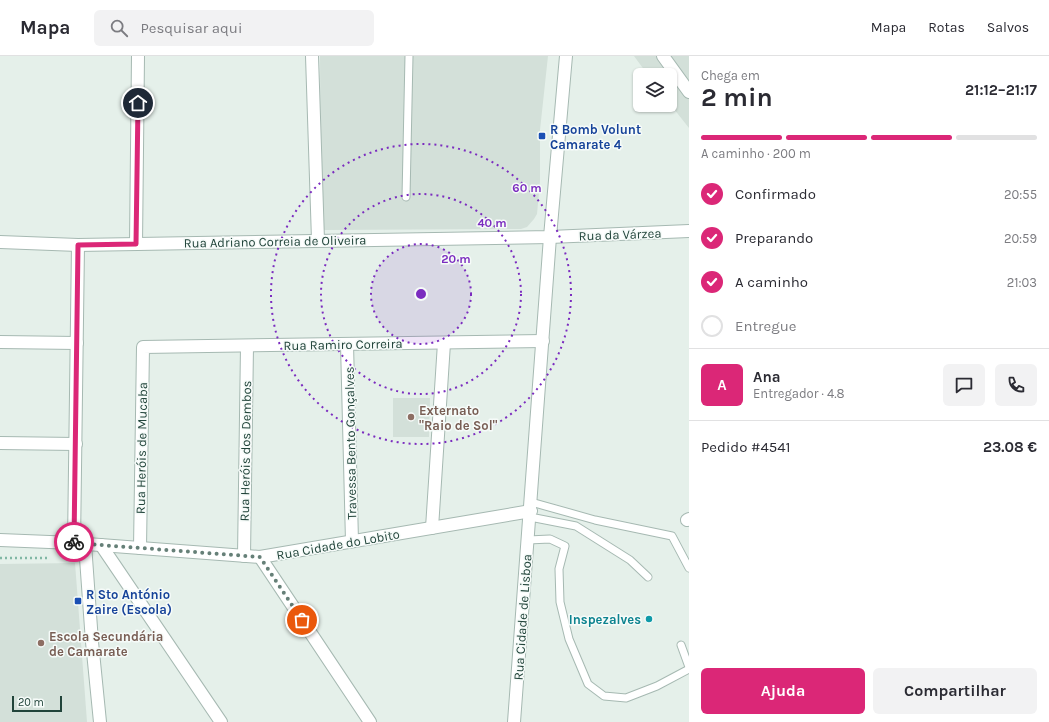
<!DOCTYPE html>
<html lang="pt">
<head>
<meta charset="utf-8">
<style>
  :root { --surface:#fff; --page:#f2f2f3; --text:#2b2b33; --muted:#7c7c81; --line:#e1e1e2; --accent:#db2777 }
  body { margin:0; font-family:Karla,sans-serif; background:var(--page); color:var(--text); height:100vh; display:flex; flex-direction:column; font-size:15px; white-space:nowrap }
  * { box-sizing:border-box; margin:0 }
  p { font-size:13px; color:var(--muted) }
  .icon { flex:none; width:22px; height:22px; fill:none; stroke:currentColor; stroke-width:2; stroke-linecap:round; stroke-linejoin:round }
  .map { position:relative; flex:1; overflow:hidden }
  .drawer { display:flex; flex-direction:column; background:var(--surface); width:360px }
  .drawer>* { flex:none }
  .buttons { position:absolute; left:633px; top:12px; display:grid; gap:8px }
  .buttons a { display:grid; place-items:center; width:44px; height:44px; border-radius:6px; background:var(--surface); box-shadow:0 1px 3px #0004; font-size:20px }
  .scale { position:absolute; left:12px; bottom:10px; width:50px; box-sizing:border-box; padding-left:4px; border:2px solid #21443a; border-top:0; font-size:11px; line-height:14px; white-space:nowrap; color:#21443a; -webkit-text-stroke:3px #f6fbf9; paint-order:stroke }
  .pin { position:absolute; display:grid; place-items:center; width:34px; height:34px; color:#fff; margin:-17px; border:2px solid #fff; border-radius:50%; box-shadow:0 1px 4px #0007 }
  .courier { position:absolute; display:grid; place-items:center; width:40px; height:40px; margin:-20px; border:3px solid #db2777; border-radius:50%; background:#fff; color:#222; box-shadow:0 1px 5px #0007 }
  .head em { font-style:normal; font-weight:700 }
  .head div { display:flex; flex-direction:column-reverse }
  .head { display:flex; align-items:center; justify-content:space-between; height:68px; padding:0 12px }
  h1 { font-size:26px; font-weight:700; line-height:30px }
  .bar { display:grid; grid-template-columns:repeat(4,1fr); gap:6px 4px; align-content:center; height:48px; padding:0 12px }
  .bar i { height:5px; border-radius:3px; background:var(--line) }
  .bar .active { background:var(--accent) }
  .bar p { grid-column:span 4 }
  .line { display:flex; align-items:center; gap:10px; padding:0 12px; border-top:1px solid var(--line) }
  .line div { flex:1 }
  .round { display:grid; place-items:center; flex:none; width:42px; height:42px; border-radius:6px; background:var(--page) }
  ol { padding:0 12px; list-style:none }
  li { display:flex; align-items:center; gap:12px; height:44px }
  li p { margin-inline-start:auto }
  li .icon { padding:4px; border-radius:50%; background:var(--accent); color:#fff; stroke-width:4 }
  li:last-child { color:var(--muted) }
  li i { width:22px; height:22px; border:2px solid var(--line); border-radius:50% }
  .cta { display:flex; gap:8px; margin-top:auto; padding:8px 12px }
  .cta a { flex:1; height:46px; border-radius:6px; background:var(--accent); color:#fff; font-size:16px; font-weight:700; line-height:46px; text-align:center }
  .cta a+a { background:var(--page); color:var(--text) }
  header { display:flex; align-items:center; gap:24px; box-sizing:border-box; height:56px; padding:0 20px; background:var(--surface); border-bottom:1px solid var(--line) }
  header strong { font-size:19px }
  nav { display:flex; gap:22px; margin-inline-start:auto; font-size:14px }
  .search { width:280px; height:36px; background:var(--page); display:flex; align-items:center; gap:10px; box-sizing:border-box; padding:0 14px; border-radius:6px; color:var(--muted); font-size:15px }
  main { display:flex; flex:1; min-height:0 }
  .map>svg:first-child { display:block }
  .built { fill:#d3e0d9 }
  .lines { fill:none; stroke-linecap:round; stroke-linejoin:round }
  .service-casing { stroke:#a6b9b2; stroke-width:9 }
  .minor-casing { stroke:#a6b9b2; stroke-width:14 }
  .tertiary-casing { stroke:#a6b9b2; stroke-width:14 }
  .path { stroke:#81b7a5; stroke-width:2.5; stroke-dasharray:2 3; stroke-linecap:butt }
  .service { stroke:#fff; stroke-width:7 }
  .minor { stroke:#fff; stroke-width:12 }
  .tertiary { stroke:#fff; stroke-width:12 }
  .done { stroke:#668078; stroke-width:4; stroke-dasharray:0 7.2 }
  .route { stroke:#db2777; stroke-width:5 }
  .ring { fill:none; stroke:#7b2cbf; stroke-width:2; stroke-dasharray:2 4 }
  .transit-dot { fill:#1a4fb4; stroke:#f6fbf9; stroke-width:1.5 }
  .education-dot { fill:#8d6e63; stroke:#f6fbf9; stroke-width:1.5 }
  .culture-dot { fill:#0f9aa8; stroke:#f6fbf9; stroke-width:1.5 }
  .labels { text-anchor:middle; stroke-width:3; stroke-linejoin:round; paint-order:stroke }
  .transit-label { font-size:13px; font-weight:bold; fill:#164399; stroke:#f6fbf9; text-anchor:start }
  .street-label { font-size:13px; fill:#21443a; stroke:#f6fbf9 }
  .education-label { font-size:13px; font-weight:bold; fill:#785e54; stroke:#f6fbf9; text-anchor:start }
  .culture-label { font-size:13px; font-weight:bold; fill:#0d838f; stroke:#f6fbf9; text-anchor:end }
  .centre { fill:#7b2cbf; stroke:#f6fbf9; stroke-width:2 }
  .ring-label { font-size:12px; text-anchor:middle; font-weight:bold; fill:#7b2cbf; stroke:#f6fbf9; stroke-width:3; stroke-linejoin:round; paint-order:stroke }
</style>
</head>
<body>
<header>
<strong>Mapa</strong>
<div class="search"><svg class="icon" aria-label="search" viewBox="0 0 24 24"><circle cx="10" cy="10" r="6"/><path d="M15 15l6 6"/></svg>Pesquisar aqui</div>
<nav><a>Mapa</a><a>Rotas</a><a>Salvos</a></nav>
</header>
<main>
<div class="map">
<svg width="689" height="666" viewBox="0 0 689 666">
  <rect width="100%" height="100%" fill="#e5f0ea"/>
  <g class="built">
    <polygon points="320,0 548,0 540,74 540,125 537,158 534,163 527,171 521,173 325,174 322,172 321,169"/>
    <polygon points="634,0 689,0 689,72 670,48 670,19 648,19"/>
    <polygon points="393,342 430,342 429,381 393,381"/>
    <polygon points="75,507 87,666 0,666 0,508"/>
  </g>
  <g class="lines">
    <g class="service-casing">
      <g id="service">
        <polyline points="406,141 409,0"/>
        <polyline points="531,446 595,464 672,480 689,512"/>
        <polyline points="530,461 576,470 630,504 648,521"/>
        <polyline points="528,484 550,483 565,490 559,513 560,546 569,583 588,628 604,640 626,642 657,630 689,613"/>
        <polyline points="681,589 689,611"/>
      </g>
    </g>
    <g class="minor-casing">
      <g id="minor">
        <polyline points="312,0 318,184"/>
        <polyline points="663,0 689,36"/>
        <polyline points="0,186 78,189 550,181 689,175"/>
        <polyline points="136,188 138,0"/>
        <polyline points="0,286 77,287"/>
        <polyline points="347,288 352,485"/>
        <polyline points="0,387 76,388"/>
        <polyline points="687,464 689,463"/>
        <polyline points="432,472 444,287"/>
        <polyline points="0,484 74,487 260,501 531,455"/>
        <polyline points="74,487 78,189"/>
        <polyline points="85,488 92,586 100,666"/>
        <polyline points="101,489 221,666"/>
        <polyline points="140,492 143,291 543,285"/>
        <polyline points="244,500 247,290"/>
        <polyline points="260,501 370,666"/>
      </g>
    </g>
    <g class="tertiary-casing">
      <polyline id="tertiary" points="514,666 550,181 566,0"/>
    </g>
    <polyline class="path" points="0,502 48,502"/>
    <use href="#service" class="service"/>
    <use href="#minor" class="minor"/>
    <use href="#tertiary" class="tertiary"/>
  </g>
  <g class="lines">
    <polyline class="done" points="74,486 74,487 260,501 302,564"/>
    <polyline class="route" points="74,486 78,189 136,188 138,47"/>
  </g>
  <circle cx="421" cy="238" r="50" fill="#7b2cbf" fill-opacity=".12"/>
  <g class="ring">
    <circle cx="421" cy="238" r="50"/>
    <circle cx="421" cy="238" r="100"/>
    <circle cx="421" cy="238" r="150"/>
  </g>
  <g class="transit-dot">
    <rect x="538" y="76" width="8" height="8" rx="2"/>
    <rect x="74" y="541" width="8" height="8" rx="2"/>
  </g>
  <g class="education-dot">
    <circle cx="411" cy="361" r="4"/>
    <circle cx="41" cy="587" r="4"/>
  </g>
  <circle class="culture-dot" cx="649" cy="563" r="4"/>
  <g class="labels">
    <g class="transit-label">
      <text x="550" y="78">R Bomb Volunt<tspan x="550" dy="15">Camarate 4</tspan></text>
      <text x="86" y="543">R Sto António<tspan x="86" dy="15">Zaire (Escola)</tspan></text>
    </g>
    <g class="street-label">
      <text transform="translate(620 178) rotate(-2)" y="5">Rua da Várzea</text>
      <text transform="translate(275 185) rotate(-1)" y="5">Rua Adriano Correia de Oliveira</text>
      <text transform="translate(343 288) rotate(-1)" y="5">Rua Ramiro Correira</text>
      <text transform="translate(350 387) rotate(-91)" y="5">Travessa Bento Gonçalves</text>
      <text transform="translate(141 392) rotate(-89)" y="5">Rua Heróis de Mucaba</text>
      <text transform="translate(245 395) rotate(-89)" y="5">Rua Heróis dos Dembos</text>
      <text transform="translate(338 488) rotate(-10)" y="5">Rua Cidade do Lobito</text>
      <text transform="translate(522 561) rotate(-86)" y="5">Rua Cidade de Lisboa</text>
    </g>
    <g class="education-label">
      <text x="419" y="359">Externato<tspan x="419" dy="15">"Raio de Sol"</tspan></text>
      <text x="49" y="585">Escola Secundária<tspan x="49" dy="15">de Camarate</tspan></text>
    </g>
    <g class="culture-label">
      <text x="641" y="568">Inspezalves</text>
    </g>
  </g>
  <circle cx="421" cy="238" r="6" class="centre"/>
  <g class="ring-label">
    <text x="527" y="136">60 m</text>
    <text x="492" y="171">40 m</text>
    <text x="456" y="207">20 m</text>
  </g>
</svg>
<div class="buttons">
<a><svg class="icon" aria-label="layers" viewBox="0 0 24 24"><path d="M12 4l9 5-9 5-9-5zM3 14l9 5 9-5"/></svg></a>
</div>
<div class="scale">20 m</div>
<div class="pin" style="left:302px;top:564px;background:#ea580c"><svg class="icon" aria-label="bag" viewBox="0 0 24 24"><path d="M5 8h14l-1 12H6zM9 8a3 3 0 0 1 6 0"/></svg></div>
<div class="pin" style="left:138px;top:47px;background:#1f2937"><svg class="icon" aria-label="home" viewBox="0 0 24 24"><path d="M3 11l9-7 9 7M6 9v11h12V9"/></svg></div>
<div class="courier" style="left:74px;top:486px"><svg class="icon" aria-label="bike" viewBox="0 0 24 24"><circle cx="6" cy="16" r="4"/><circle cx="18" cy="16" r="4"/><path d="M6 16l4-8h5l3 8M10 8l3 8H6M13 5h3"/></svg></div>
</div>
<section class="drawer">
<div class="head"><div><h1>2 min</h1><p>Chega em</p></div><em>21:12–21:17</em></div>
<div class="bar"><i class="active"></i><i class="active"></i><i class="active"></i><i></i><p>A caminho · 200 m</p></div>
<ol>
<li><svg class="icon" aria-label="check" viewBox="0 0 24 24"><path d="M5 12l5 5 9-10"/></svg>Confirmado<p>20:55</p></li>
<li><svg class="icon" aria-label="check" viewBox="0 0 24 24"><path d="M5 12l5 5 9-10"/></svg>Preparando<p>20:59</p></li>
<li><svg class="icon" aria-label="check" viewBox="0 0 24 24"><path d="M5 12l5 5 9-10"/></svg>A caminho<p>21:03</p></li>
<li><i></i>Entregue</li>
</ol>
<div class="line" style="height:72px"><b class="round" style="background:var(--accent);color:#fff">A</b><div><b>Ana</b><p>Entregador · 4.8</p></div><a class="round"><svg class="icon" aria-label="chat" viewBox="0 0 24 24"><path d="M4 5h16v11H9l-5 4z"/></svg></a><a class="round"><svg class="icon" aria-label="phone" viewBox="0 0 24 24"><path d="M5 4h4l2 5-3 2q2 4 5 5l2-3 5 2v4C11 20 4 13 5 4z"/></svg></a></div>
<div class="line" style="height:52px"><div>Pedido #4541</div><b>23.08 €</b></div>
<div class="cta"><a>Ajuda</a><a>Compartilhar</a></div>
</section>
</main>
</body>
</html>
